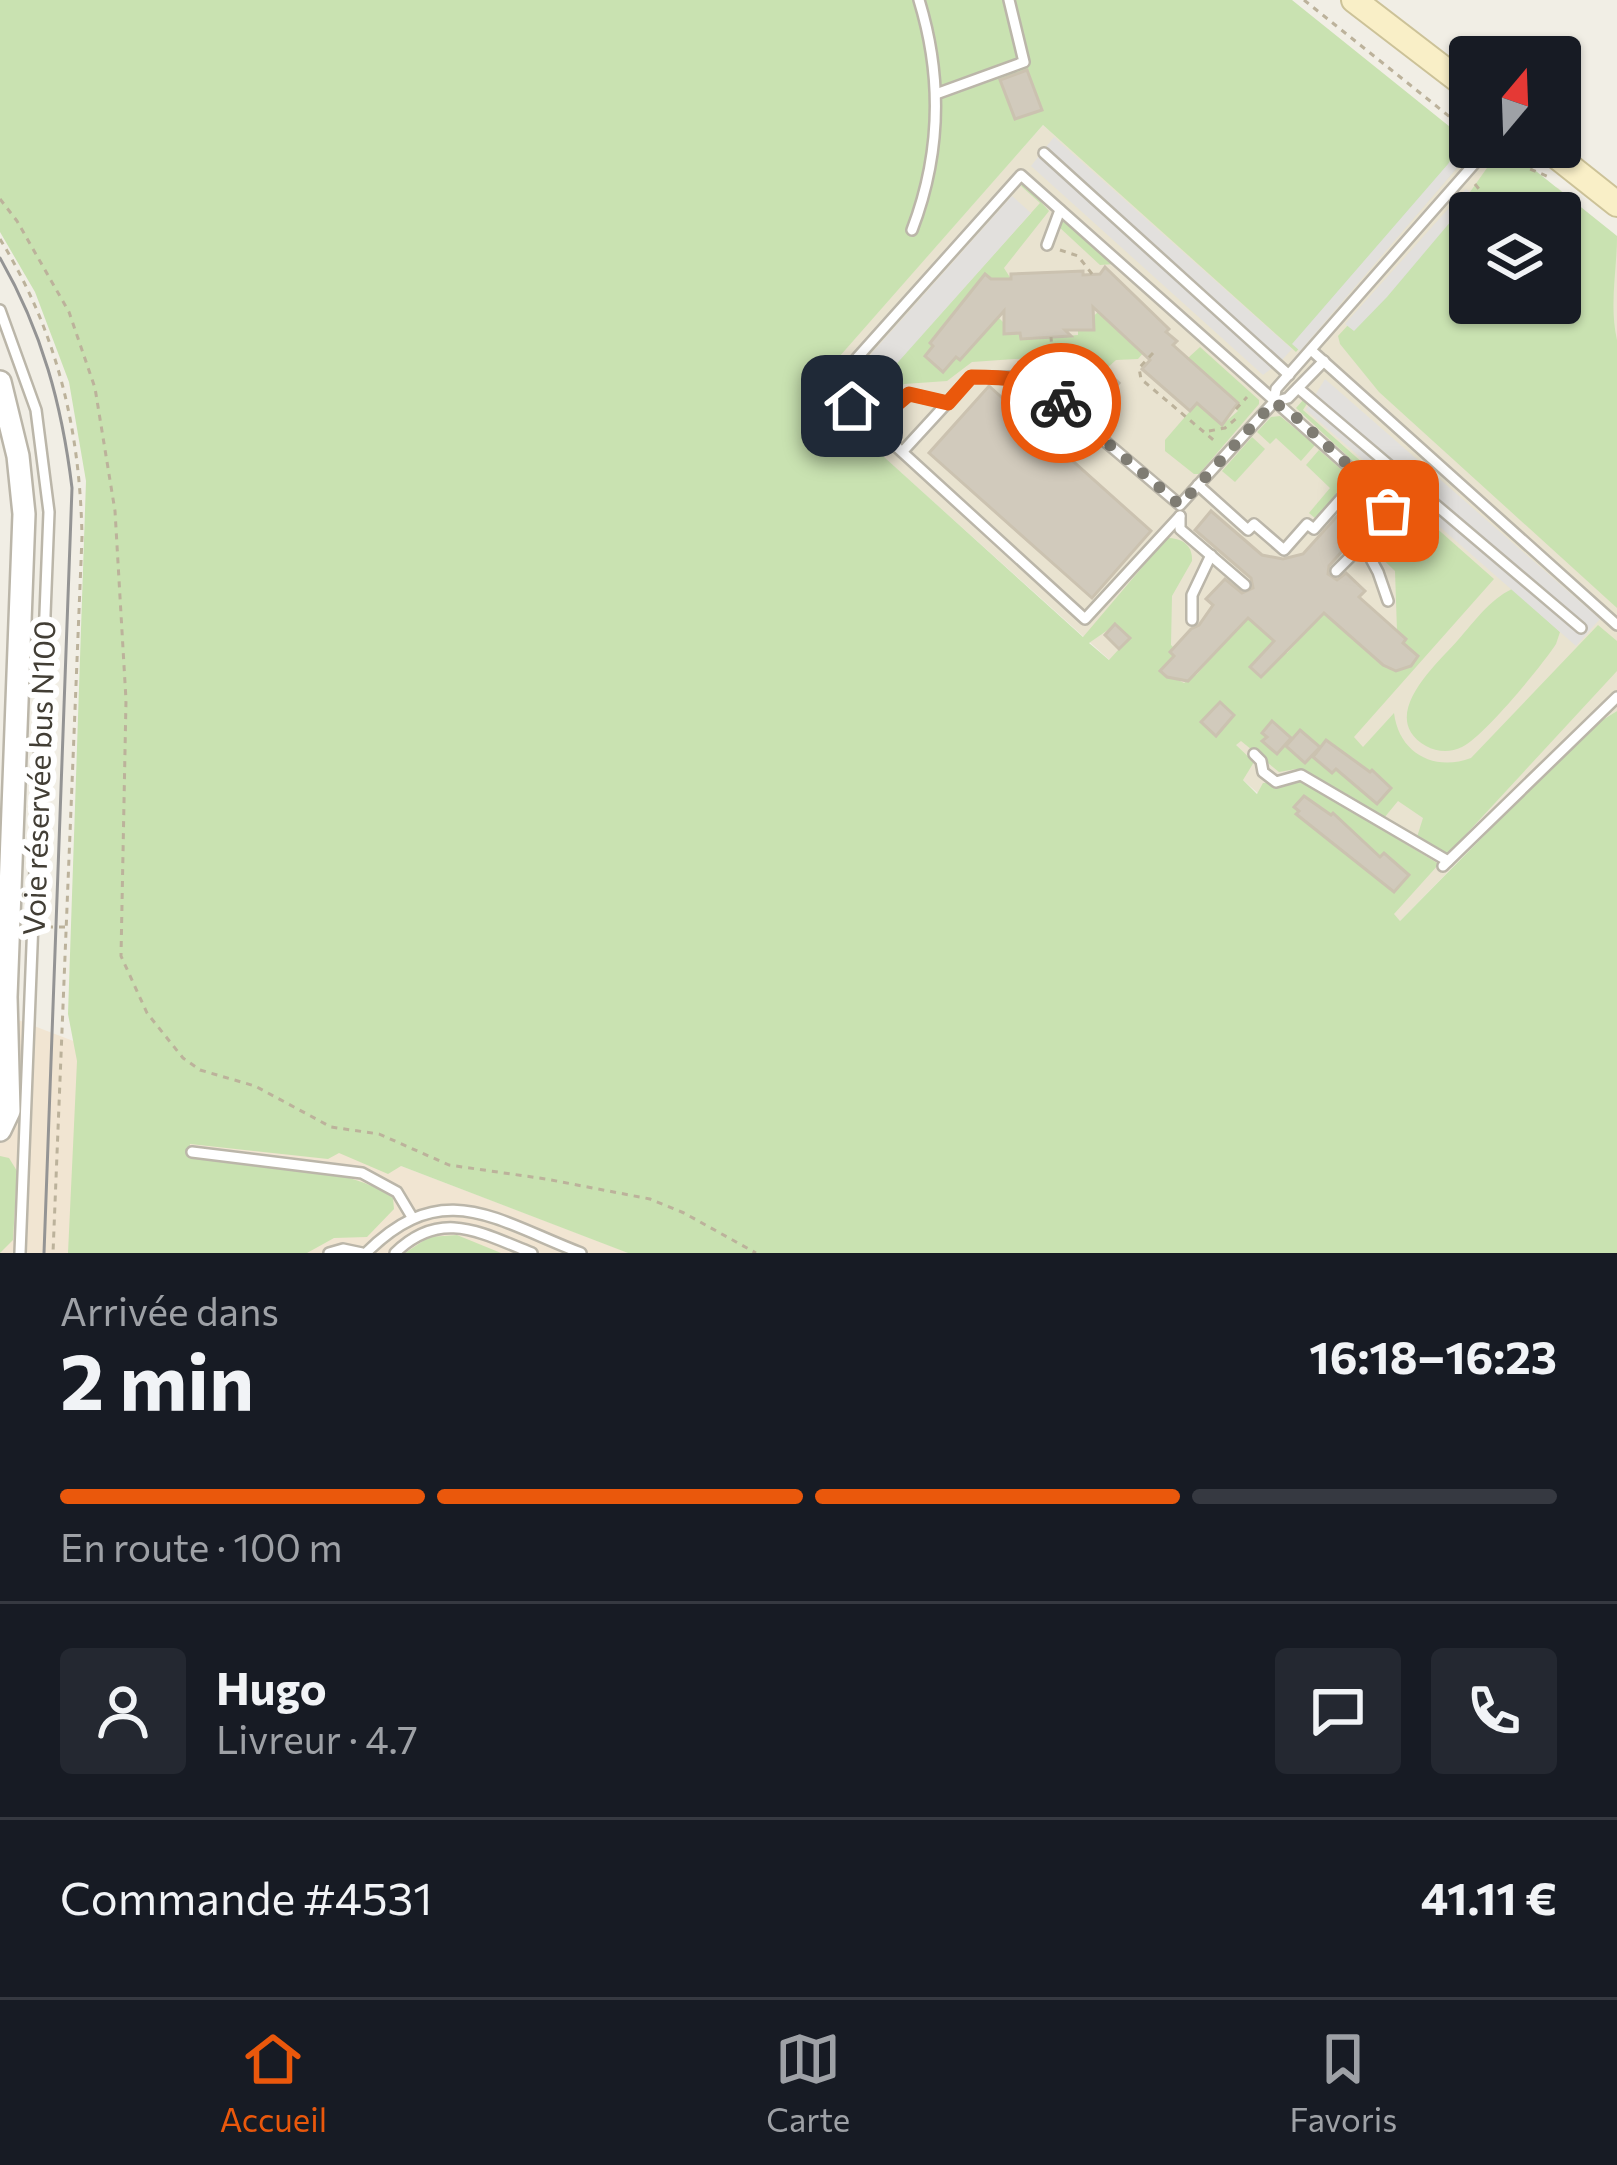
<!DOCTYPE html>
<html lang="fr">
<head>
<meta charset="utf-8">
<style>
  :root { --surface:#171b24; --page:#242831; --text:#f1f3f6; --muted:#9ea1a6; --line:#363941; --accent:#ea580c }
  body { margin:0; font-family:Commissioner,sans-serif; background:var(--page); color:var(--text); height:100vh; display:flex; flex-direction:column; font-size:45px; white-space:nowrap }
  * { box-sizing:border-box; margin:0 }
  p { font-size:39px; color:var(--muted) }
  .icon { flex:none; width:66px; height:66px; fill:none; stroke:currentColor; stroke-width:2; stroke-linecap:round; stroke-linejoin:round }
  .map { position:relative; height:1253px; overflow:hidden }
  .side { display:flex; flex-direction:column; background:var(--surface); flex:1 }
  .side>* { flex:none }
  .needle { width:78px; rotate:19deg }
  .buttons { position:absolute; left:1449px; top:36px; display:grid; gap:24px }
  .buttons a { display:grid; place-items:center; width:132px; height:132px; border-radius:12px; background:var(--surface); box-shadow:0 3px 9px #0004; font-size:60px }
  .pin { position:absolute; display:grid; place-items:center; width:102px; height:102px; color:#fff; margin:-51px; border-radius:24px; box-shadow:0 6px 18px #0006 }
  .courier { position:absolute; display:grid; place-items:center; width:120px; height:120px; margin:-60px; border:9px solid #ea580c; border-radius:50%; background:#fff; color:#222; box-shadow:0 3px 15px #0007 }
  .summary em { font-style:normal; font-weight:700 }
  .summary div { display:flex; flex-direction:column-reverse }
  .summary { display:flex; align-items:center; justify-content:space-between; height:204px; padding:0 60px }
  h1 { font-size:78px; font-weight:700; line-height:90px }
  .bar { display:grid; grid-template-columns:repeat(4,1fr); gap:18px 12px; align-content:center; height:144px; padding:0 60px }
  .bar i { height:15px; border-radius:9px; background:var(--line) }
  .bar .current { background:var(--accent) }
  .bar p { grid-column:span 4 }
  .line { display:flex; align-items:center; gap:30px; padding:0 60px; border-top:3px solid var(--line) }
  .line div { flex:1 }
  .round { display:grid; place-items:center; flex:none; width:126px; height:126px; border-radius:12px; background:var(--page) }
  .dock { display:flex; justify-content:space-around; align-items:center; height:168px; border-top:3px solid var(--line); background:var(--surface); font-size:33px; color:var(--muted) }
  .dock a { display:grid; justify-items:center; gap:6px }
  .dock .current { color:var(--accent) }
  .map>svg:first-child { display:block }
  .commercial { fill:#f1e5d2 }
  .education { fill:#e9e3d0; fill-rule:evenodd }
  .green { fill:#c9e2b1; fill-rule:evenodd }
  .parking { fill:#e2e0dd }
  .building { fill:#d1cabc; stroke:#cbc2b0; stroke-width:3 }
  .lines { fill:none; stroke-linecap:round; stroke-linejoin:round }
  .service-casing { stroke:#bbb6a9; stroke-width:14 }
  .tertiary-casing { stroke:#bbb6a9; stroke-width:26 }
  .secondary-casing { stroke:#ccc298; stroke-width:28 }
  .path { stroke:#bcb29b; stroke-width:3; stroke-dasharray:6 6; stroke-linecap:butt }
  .service { stroke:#fff; stroke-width:9 }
  .tertiary { stroke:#fff; stroke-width:21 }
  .secondary { stroke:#f9efc7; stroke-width:24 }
  .tram { stroke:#949494; stroke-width:3 }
  .done { stroke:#7f7c73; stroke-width:12; stroke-dasharray:0 21.6 }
  .route { stroke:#ea580c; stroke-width:15 }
  .labels { text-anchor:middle; stroke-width:12; stroke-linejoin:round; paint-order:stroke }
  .street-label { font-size:30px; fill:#423e35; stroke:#fff }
</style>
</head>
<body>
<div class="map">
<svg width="1617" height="1253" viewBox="0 0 1617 1253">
  <rect width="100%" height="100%" fill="#f1eee5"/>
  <polygon class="commercial" points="0,1013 629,1253 0,1253"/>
  <path class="education" d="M1043 125 1296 351 1475 147 1498 166 1558 188 1617 239V711L1590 727 1400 921 809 390ZM1470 213H1560V303H1470Z"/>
  <g class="green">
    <path d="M0 0H1292L1470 143V147H1475L1296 352 1043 125 810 390 1083 637 1167 538C1182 538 1193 545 1192 561L1172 596 1171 645 1174 648 1170 652 1174 656 1160 671 1184 683 1197 674 1238 628V608L1287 653 1335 601V623L1382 665 1406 639 1397 631 1395 571 1372 549 1389 517 1387 493 1296 408 1304 399 1308 402 1303 410 1494 579 1354 737 1363 747 1394 713C1399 753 1434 772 1471 758L1598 625 1617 641V671L1445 857 1417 837 1423 818 1398 801 1384 818 1305 773 1296 769 1279 772 1241 741 1236 745 1254 762 1243 780 1257 794 1263 783 1299 780 1439 864 1394 914 1400 921 1591 727 1617 711V1253H628L401 1166 388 1174 339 1153 328 1159 190 1144 189 1157C250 1164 343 1163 393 1198L394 1209 367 1237 334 1238 307 1253H68L77 1061 68 1014 86 481 69 382 35 292 0 232ZM1115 625 1129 638 1109 660 1089 643Z"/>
    <path d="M1516 155 1617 236C1617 271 1609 305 1617 340V608L1379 392 1340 344 1338 336 1470 192 1494 158ZM1470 213H1560V303H1470Z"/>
    <polygon points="1023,182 1049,211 1004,268 1011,279 991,279 985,275 930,342 933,346 925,356 943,371 956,357 960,359 998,317 1004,323 1004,334 1020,333 1021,339 1078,335 1078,330 1098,312 1145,351 1138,359 1116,360 1105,370 1088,353 1066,370 1045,357 972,362 947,381 904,384 886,402 872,404 854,387 861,377 875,387 1040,203 1021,186"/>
    <polygon points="1061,221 1064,221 1115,264 1100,265 1058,226"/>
    <polygon points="1200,347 1259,400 1259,404 1199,474 1194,474 1165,451 1165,440 1197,403 1222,425 1238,411 1235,408 1237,403 1188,358"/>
    <polygon points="1280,416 1315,445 1301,461 1276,438 1270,444 1257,432 1271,417"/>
    <polygon points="1252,437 1265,449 1235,482 1222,471"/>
    <polygon points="1319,450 1343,471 1345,482 1316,519 1309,513 1330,488 1306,465"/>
    <path d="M1512 589 1560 632 1556 644C1541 667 1484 736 1462 747 1450 753 1437 752 1426 746 1376 717 1437 664 1458 640 1475 621 1489 600 1512 589Z"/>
    <polygon points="0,1156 9,1158 17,1171 13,1240 0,1253"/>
    <polygon points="457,1235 501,1253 405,1253 429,1237"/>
  </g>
  <g class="parking">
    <polygon points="1467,136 1470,147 1475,147 1300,351 1292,344 1448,164"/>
    <polygon points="1054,137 1292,349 1282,360 1263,375 1031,166"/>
    <polygon points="1466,189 1473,195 1387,297 1354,331 1345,324"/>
    <polygon points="1012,196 1031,213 875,388 855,372"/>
    <polygon points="1325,379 1600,619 1576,646 1306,410"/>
  </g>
  <g class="building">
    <polygon points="1027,70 1042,110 1015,119 1000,80"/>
    <polygon points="1105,267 1169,329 1166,332 1177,341 1173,345 1238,403 1222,425 1197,403 1190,411 1142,369 1150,360 1093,307 1094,330 1065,330 1071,336 1021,339 1020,333 1004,334 1004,311 960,360 956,357 943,372 925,356 933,346 930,343 985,274 991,279 1011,279 1011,274 1083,271 1083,275 1100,274"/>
    <polygon points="1087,352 1119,383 1102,400 1071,369"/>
    <polygon points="989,386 1151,531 1092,598 929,453"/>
    <polygon points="1349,503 1369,521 1329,566 1328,574 1337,580 1346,573 1365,591 1359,597 1406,639 1403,643 1418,656 1411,666 1396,671 1383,665 1324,613 1261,677 1250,667 1274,641 1248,618 1188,681 1167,677 1160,671 1174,656 1170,652 1191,629 1199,625 1213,605 1206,599 1225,579 1242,593 1253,588 1251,578 1195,530 1211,511 1262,555 1283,559 1303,554"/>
    <polygon points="1115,624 1130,638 1119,649 1105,635"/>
    <polygon points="1220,702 1234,715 1216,736 1201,722"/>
    <polygon points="1272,721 1291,738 1277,754 1262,741 1267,737 1262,733"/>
    <polygon points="1300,730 1320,747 1305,763 1286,746"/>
    <polygon points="1326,740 1370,772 1372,770 1391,788 1377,804 1336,769 1332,773 1313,757"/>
    <polygon points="1304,796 1331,815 1333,813 1380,857 1384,853 1409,875 1394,892 1296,814 1299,811 1294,807"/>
  </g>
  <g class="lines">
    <g class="service-casing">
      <g id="service">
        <polyline points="936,94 1024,62 1009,0"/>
        <polyline points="1044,153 1289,375"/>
        <path d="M912 230C941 154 943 78 919 0"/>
        <polyline points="1047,245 1060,210"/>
        <polyline points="0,310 36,410 49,512 20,1253"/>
        <polyline points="1311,350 1617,625"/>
        <polyline points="1298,388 1581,628"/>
        <polyline points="1274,402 1288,398 1324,361"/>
        <polyline points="873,424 909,394 948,403"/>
        <polyline points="903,451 971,377 1014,377 1041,387 1180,505 1274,402 1276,389 1489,147"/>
        <polyline points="1198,485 1248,530 1254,524 1284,550 1307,524 1314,529 1361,476"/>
        <polyline points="1180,516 1085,619 831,387 1021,175 1385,499 1388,511 1363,544 1378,572 1388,601"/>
        <polyline points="1180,516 1180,529 1245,585"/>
        <polyline points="1336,571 1363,544"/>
        <polyline points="1192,620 1192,595 1211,555"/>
        <polyline points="1254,754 1261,761 1263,772 1276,782 1301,775 1448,861"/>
        <polyline points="1443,866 1617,697"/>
        <polyline points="192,1152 362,1173 397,1192 412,1217"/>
        <polyline points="329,1253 343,1249 362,1253"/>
        <path d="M366 1253C443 1176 495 1220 581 1253"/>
        <path d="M395 1253C441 1208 481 1233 532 1253"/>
      </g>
    </g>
    <g class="tertiary-casing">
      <polyline id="tertiary" points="0,382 18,456 24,514 6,997 9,1111 0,1130"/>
    </g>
    <g class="secondary-casing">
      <g id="secondary">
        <polyline points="1354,0 1470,89"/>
        <polyline points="1545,147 1617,204"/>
      </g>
    </g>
    <g class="path">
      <polyline points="1304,0 1470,133"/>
      <polyline points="1497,155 1549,177"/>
      <polyline points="1475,184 1498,213"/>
      <polyline points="0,199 17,221 69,312 95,388 115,511 126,700 121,956 147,1013 183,1058 200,1070 255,1086 331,1127 379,1134 449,1165 546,1179 650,1199 684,1213 756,1253"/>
      <path d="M0 239C57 332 80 428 82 537L53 1253"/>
      <polyline points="1060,250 1078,256 1092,274"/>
      <polyline points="1506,308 1507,303"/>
      <polyline points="1153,353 1139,368 1141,379 1217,443"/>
      <polyline points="1047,376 1053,365 1051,337"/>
      <polyline points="1236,409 1247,397"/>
      <polyline points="1209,431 1225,428 1238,417"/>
      <polyline points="47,927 66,927"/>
    </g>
    <use href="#service" class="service"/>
    <use href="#tertiary" class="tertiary"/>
    <use href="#secondary" class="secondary"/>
    <path class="tram" d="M0 258C42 331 62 405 72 488L44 1253"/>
  </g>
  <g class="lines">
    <polyline class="done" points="1061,403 1180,505 1274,402 1297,418 1385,499 1388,511"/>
    <path class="route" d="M852 406 873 424 909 394 948 403 971 377C1008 377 1032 378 1061 403"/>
  </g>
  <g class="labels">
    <g class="street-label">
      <text transform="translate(40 778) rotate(-88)" y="10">Voie réservée bus N100</text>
    </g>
  </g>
</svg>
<div class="buttons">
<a><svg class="needle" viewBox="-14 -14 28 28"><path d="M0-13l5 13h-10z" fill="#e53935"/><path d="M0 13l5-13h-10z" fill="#9ea1a6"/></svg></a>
<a><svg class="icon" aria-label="layers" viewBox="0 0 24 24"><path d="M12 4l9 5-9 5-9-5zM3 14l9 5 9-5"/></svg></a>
</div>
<div class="pin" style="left:1388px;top:511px;background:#ea580c"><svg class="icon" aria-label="bag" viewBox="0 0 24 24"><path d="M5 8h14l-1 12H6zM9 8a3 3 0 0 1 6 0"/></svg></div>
<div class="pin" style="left:852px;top:406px;background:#1f2937"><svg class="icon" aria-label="home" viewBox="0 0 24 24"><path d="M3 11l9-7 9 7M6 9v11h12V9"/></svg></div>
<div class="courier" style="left:1061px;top:403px"><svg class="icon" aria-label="bike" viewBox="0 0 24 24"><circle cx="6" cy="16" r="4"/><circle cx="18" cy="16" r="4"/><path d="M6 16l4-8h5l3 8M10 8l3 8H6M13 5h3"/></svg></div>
</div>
<section class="side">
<div class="summary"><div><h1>2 min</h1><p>Arrivée dans</p></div><em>16:18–16:23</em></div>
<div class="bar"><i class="current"></i><i class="current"></i><i class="current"></i><i></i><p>En route · 100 m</p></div>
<div class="line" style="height:216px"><a class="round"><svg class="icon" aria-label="person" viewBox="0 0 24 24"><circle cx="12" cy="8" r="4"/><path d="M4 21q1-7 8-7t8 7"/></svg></a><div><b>Hugo</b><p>Livreur · 4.7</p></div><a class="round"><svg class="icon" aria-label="chat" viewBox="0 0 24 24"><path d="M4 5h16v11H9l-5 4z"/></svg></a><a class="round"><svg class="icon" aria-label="phone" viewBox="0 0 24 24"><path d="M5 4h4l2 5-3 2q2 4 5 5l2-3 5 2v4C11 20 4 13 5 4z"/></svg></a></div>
<div class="line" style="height:156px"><div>Commande #4531</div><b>41.11 €</b></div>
</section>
<nav class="dock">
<a class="current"><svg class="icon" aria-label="home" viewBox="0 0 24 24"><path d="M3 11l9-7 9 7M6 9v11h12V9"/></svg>Accueil</a>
<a><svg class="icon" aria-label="map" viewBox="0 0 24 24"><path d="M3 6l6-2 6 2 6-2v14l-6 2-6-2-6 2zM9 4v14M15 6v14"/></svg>Carte</a>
<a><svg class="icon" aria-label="saved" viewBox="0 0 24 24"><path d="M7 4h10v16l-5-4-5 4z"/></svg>Favoris</a>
</nav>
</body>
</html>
